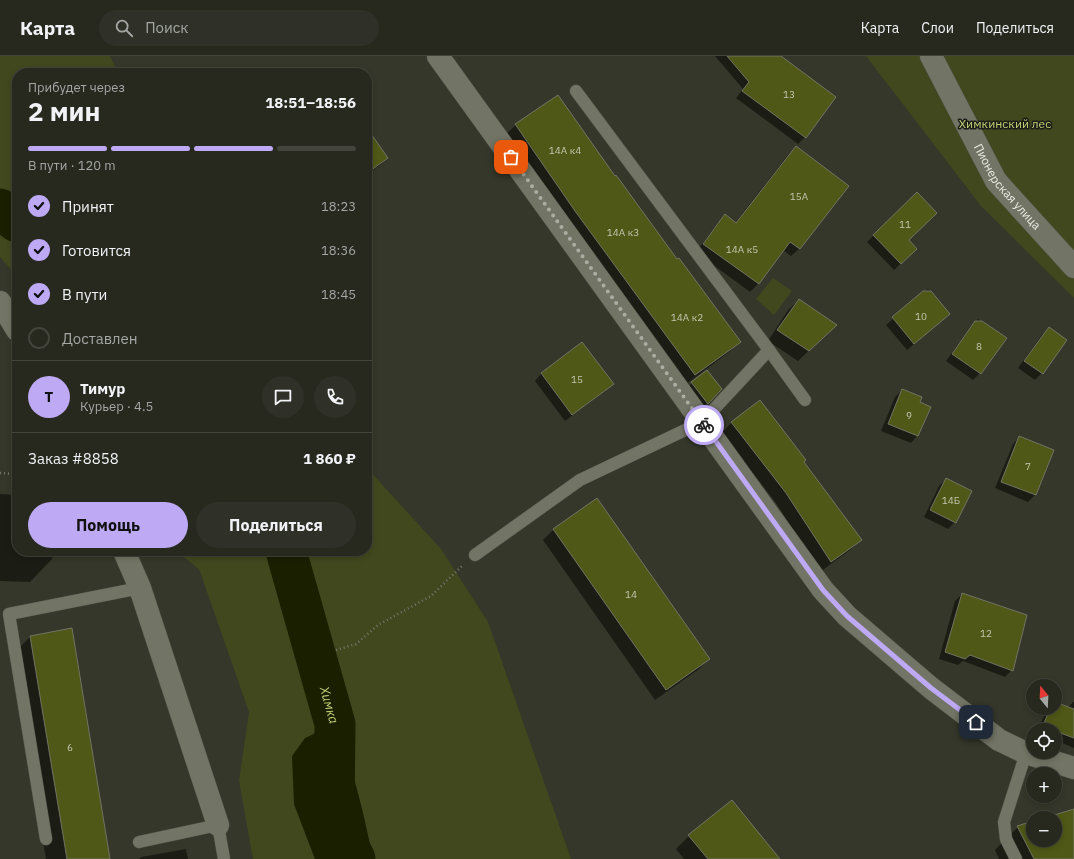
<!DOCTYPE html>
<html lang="ru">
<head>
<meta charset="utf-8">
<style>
  :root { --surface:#27291f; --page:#2f3128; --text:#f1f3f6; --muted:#a4a6a4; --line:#43453d; --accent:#bea9f4 }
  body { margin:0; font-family:"IBM Plex Sans",sans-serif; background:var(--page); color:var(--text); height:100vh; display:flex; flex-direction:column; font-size:15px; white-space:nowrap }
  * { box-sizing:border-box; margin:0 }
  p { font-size:13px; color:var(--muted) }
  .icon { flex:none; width:22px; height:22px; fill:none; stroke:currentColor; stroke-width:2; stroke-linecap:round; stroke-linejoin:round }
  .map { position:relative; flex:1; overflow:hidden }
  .panel { position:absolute; left:12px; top:12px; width:360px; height:488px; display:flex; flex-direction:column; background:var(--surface); border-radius:16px; box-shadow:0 2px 6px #0003,0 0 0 1px var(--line) }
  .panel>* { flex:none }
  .needle { width:26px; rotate:342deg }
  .controls { position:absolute; left:1026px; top:623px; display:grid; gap:8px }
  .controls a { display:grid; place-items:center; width:36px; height:36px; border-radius:50%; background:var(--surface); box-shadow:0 2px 6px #0003,0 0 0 1px var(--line); font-size:20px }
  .pin { position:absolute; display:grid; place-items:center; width:34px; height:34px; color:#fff; margin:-17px; border-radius:8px; box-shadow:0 2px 6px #0006 }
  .courier { position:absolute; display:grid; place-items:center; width:40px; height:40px; margin:-20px; border:3px solid #bea9f4; border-radius:50%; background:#fff; color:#222; box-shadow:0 1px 5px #0007 }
  .head em { font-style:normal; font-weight:700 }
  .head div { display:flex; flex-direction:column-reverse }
  .head { display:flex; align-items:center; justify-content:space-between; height:68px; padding:0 16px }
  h1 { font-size:26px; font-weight:700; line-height:30px }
  .bar { display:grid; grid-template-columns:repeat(4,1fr); gap:6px 4px; align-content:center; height:48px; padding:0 16px }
  .bar i { height:5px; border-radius:3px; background:var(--line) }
  .bar .active { background:var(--accent) }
  .bar p { grid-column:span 4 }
  .line { display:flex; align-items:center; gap:10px; padding:0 16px; border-top:1px solid var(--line) }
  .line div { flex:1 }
  .round { display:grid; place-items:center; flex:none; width:42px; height:42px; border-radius:21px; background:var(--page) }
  ol { padding:0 16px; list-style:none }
  li { display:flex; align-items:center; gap:12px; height:44px }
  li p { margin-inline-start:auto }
  li .icon { padding:4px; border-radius:50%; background:var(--accent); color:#111; stroke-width:4 }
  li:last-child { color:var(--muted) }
  li i { width:22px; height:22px; border:2px solid var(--line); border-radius:50% }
  .action { display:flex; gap:8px; margin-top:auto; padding:8px 16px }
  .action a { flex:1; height:46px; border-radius:24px; background:var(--accent); color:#111; font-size:16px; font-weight:700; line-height:46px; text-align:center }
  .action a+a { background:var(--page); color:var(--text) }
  header { display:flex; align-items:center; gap:24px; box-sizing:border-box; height:56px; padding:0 20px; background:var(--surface); border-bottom:1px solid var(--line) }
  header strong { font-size:19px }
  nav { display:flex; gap:22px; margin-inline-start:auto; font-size:14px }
  .search { width:280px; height:36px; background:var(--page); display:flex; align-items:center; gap:10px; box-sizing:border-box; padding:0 14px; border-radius:22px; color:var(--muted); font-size:15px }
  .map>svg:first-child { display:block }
  .green { fill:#41481e }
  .water { fill:#1a1f00 }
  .shadow { fill:#0007 }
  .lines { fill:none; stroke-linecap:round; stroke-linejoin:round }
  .river { stroke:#1a1f00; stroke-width:41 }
  .building { fill:#4f5816; stroke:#717465 }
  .service-casing { stroke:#525448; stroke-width:13 }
  .minor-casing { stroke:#525448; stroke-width:23 }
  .tertiary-casing { stroke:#525448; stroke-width:23 }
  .path { stroke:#75786c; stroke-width:2.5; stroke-dasharray:1 3; stroke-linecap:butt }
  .service { stroke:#727565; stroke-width:12 }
  .minor { stroke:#727565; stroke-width:22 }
  .tertiary { stroke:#727565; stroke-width:22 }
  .done { stroke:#aaada2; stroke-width:4; stroke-dasharray:0 7.2 }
  .route { stroke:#bea9f4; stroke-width:5 }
  .labels { text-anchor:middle; stroke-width:3; stroke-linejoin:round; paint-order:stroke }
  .number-label { font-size:10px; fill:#c3c7b0 }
  .park-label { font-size:12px; fill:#c4d478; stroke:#1c1d17 }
  .street-label { font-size:12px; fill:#eaece3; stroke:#1c1d17 }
  .water-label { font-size:13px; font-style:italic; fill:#c5d578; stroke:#1c1d17 }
</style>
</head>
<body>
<header>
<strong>Карта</strong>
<div class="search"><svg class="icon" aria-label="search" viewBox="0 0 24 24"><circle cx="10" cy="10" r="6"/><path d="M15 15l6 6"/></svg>Поиск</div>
<nav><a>Карта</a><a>Слои</a><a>Поделиться</a></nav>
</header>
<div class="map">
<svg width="1074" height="803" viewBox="0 0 1074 803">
  <rect width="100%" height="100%" fill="#343729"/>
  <g class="green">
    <polygon points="0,0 110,0 118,17 17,17 17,220 0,201"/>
    <polygon points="866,0 1074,0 1074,242 981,150"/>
    <polygon points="773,222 792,235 774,259 756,243"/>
    <polygon points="367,412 441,493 488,566 571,803 373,803 363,757 342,686 335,668 294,748 315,803 253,803 239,725 249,656 199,513 176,495 367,495"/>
  </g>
  <path class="water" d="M335 668C353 710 364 759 373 803H315L294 748 292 700 305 682Z"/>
  <g class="shadow">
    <polygon points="715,0 779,0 805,81 798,88 736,42 743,33"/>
    <polygon points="558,40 615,121 677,205 739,286 729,296 685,329 505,79 516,69"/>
    <polygon points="367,73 387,102 380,109 367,118"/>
    <polygon points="796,91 847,130 799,193 791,200 783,194 758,228 750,236 696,196 717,168 725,160 735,167 788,99"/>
    <polygon points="917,137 908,184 916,193 894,214 867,186"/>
    <polygon points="928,233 949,258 907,294 886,269"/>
    <polygon points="799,244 825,279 798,305 768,285 788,254"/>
    <polygon points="978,263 1005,282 980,317 973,324 946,305 971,270"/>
    <polygon points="1049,273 1065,284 1042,317 1035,324 1018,312 1042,279"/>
    <polygon points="582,288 612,328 605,335 565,365 535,325 541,318"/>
    <polygon points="692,327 721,333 704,350 689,330"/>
    <polygon points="902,334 919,347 929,351 917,380 911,387 881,375 895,341"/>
    <polygon points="732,366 803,406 860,484 850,494 820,516 776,447 722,377"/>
    <polygon points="1019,381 1053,394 1035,439 1028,446 995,432 1013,388"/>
    <polygon points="946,423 955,466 948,473 924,461 939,430"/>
    <polygon points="0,438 17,439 17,495 53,495 52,503 30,526 0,525"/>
    <polygon points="597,443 709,602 699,613 655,644 543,484 553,474"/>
    <polygon points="962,538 1012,614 1005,621 963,605 958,609 939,603 955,545"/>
    <polygon points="30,581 109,803 46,803 12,599"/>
    <polygon points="1073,646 1074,646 1074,692 1055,684 1055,674 1038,674 1047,652 1055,652 1055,647 1068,652"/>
    <polygon points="1074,754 1074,803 999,803 995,794 1018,771 1033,766 1033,784 1055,784 1055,762 1047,762"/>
    <polygon points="689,780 778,803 684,803 676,793"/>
    <polygon points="186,793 188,803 139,803 141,801"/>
  </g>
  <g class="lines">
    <g class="river">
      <polyline points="0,153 17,166"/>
      <path id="s1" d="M286 495 335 668 334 761 355 803"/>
    </g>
  </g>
  <g class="building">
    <polygon points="727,0 781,0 836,41 806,82 742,35 749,26"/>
    <polygon points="558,39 615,120 616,119 677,203 679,202 741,286 695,319 575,155 515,68"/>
    <polygon points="367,72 388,102 367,117"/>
    <polygon points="796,90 849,130 800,193 790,186 759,228 703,188 725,158 736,167"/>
    <polygon points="917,136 937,157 909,184 917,193 901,208 873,179"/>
    <polygon points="923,235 931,235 950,258 914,288 892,261"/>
    <polygon points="799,243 837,269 809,295 777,274"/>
    <polygon points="975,265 982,265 1007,282 981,318 952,298"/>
    <polygon points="1049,271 1067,284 1043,318 1024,305"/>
    <polygon points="582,286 614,328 572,359 541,317"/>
    <polygon points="707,314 722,333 708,348 691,326"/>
    <polygon points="902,333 922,341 920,346 931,351 918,380 888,368"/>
    <polygon points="760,344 806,404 804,406 862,484 831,506 786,437 731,366"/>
    <polygon points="1019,380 1054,394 1036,439 1001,426"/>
    <polygon points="946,422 972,435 956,467 930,454"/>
    <polygon points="597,442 710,603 666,634 553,473"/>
    <polygon points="962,537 1027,559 1013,615 970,599 965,603 945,596"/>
    <polygon points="72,572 110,803 67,803 30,580"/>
    <polygon points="1055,646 1074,653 1074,682 1055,675 1055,674 1043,670 1050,652 1055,652"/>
    <polygon points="732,744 780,803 708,803 688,779"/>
    <polygon points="1074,753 1074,803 1034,803 1017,770 1033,765 1033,784 1055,784 1055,762 1044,762"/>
  </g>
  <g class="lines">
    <g class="service-casing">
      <g id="service">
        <polyline points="769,294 805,344"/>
        <polyline points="475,499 580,424 702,366 769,294 576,35"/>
        <polyline points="46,783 9,558 140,532"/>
        <polyline points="139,786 218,769 224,803"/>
        <polyline points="1016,803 1006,783 1004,766 1026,697"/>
      </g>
    </g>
    <g class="minor-casing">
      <g id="minor">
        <path id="s2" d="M931 0 996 125 1074 211"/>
        <polyline points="0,246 17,274"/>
        <polyline points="124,495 140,532 218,769"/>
      </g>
    </g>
    <g class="tertiary-casing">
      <polyline id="tertiary" points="438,0 823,534 847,560 931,632 999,684 1026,697 1074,712"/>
    </g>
    <g class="path">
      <polyline points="0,417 17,418"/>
      <polyline points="336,594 356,588 378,569 431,540 462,510"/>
    </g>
    <use href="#service" class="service"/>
    <use href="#minor" class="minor"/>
    <use href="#tertiary" class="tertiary"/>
  </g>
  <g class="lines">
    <polyline class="done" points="511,101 704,369"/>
    <polyline class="route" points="704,369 823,534 847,560 931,632 976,666"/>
  </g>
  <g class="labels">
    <g class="number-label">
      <text x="789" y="42">13</text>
      <text x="565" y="98">14А к4</text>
      <text x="799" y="144">15А</text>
      <text x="905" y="172">11</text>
      <text x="623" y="180">14А к3</text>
      <text x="742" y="197">14А к5</text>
      <text x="921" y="264">10</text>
      <text x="687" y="265">14А к2</text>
      <text x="979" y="294">8</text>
      <text x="577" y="327">15</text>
      <text x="909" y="363">9</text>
      <text x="1028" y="414">7</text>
      <text x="951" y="448">14Б</text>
      <text x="631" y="542">14</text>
      <text x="986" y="581">12</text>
      <text x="70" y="695">6</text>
    </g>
    <g class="park-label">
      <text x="1005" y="72">Химкинский лес</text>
    </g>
    <g class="street-label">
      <text dy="4" stroke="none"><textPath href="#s2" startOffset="152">Пионерская улица</textPath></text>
    </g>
    <g class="water-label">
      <text dy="5" stroke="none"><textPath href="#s1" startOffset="160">Химка</textPath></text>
    </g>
  </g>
</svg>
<div class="controls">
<a><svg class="needle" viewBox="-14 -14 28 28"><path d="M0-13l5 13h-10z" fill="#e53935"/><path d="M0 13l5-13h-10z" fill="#a4a6a4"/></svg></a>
<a><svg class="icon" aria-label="locate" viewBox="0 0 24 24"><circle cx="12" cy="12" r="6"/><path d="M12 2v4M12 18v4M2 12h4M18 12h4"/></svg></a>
<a>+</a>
<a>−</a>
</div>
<div class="pin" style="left:511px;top:101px;background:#ea580c"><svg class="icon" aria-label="bag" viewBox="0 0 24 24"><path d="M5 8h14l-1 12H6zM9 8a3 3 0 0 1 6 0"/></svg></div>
<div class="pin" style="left:976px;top:666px;background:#1f2937"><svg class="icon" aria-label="home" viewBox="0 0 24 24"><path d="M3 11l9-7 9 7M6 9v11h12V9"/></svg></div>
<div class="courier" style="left:704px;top:369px"><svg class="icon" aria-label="bike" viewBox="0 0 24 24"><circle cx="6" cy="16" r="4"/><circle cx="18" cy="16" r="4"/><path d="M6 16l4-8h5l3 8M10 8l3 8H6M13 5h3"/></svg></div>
<section class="panel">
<div class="head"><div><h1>2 мин</h1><p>Прибудет через</p></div><em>18:51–18:56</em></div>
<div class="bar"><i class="active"></i><i class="active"></i><i class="active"></i><i></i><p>В пути · 120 m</p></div>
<ol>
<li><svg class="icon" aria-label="check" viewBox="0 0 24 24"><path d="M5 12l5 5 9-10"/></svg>Принят<p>18:23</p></li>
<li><svg class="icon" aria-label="check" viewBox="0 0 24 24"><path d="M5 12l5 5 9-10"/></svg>Готовится<p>18:36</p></li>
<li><svg class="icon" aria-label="check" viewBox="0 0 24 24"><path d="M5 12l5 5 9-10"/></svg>В пути<p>18:45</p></li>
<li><i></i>Доставлен</li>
</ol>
<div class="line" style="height:72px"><b class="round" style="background:var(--accent);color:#111">Т</b><div><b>Тимур</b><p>Курьер · 4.5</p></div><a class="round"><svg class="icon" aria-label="chat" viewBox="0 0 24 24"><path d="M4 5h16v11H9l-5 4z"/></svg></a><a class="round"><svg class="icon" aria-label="phone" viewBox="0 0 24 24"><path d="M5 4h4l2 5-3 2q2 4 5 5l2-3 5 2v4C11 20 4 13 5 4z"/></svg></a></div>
<div class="line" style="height:52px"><div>Заказ #8858</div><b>1 860 ₽</b></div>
<div class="action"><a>Помощь</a><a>Поделиться</a></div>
</section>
</div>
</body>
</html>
